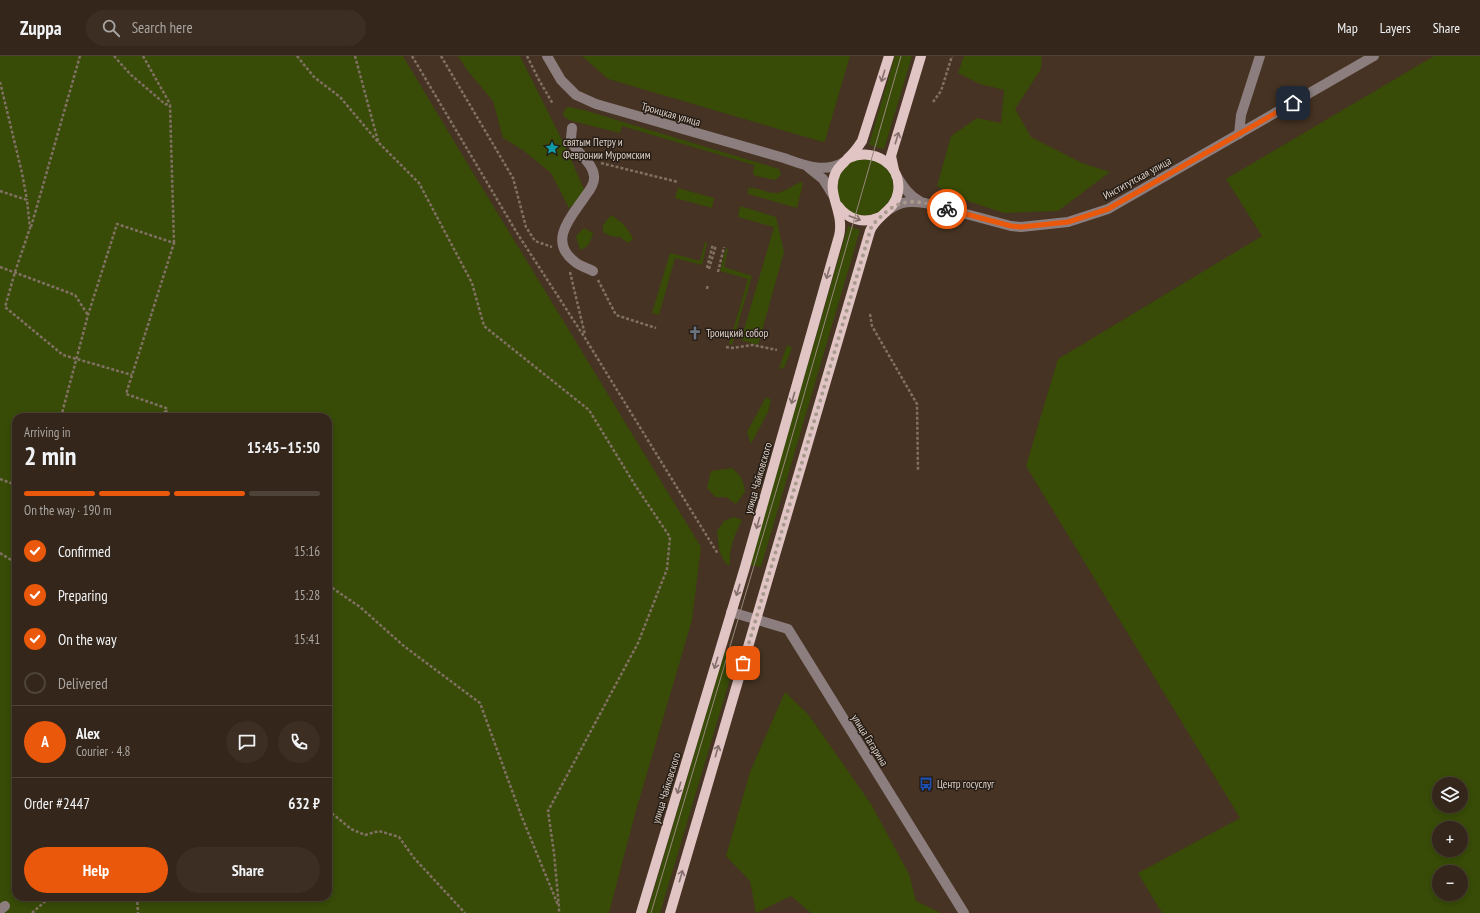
<!DOCTYPE html>
<html lang="en">
<head>
<meta charset="utf-8">
<style>
  :root { --surface:#34261a; --page:#3c2e23; --text:#f1f3f6; --muted:#a9a5a2; --line:#4e4339; --accent:#ea580c }
  body { margin:0; font-family:"PT Sans Narrow",sans-serif; background:var(--page); color:var(--text); height:100vh; display:flex; flex-direction:column; font-size:15px; white-space:nowrap }
  * { box-sizing:border-box; margin:0 }
  p { font-size:13px; color:var(--muted) }
  .icon { flex:none; width:22px; height:22px; fill:none; stroke:currentColor; stroke-width:2; stroke-linecap:round; stroke-linejoin:round }
  .map { position:relative; flex:1; overflow:hidden }
  .side { position:absolute; left:12px; top:357px; width:320px; height:488px; display:flex; flex-direction:column; background:var(--surface); border-radius:12px; box-shadow:0 2px 6px #0003,0 0 0 1px var(--line) }
  .side>* { flex:none }
  .buttons { position:absolute; left:1432px; top:721px; display:grid; gap:8px }
  .buttons a { display:grid; place-items:center; width:36px; height:36px; border-radius:50%; background:var(--surface); box-shadow:0 2px 6px #0003,0 0 0 1px var(--line); font-size:20px }
  .pin { position:absolute; display:grid; place-items:center; width:34px; height:34px; color:#fff; margin:-17px; border-radius:8px; box-shadow:0 2px 6px #0006 }
  .courier { position:absolute; display:grid; place-items:center; width:40px; height:40px; margin:-20px; border:3px solid #ea580c; border-radius:50%; background:#fff; color:#222; box-shadow:0 1px 5px #0007 }
  .summary em { font-style:normal; font-weight:600 }
  .summary div { display:flex; flex-direction:column-reverse }
  .summary { display:flex; align-items:center; justify-content:space-between; height:68px; padding:0 12px }
  h1 { font-size:26px; font-weight:600; line-height:30px }
  .bar { display:grid; grid-template-columns:repeat(4,1fr); gap:6px 4px; align-content:center; height:48px; padding:0 12px }
  .bar i { height:5px; border-radius:3px; background:var(--line) }
  .bar .active { background:var(--accent) }
  .bar p { grid-column:span 4 }
  .line { display:flex; align-items:center; gap:10px; padding:0 12px; border-top:1px solid var(--line) }
  .line div { flex:1 }
  .round { display:grid; place-items:center; flex:none; width:42px; height:42px; border-radius:21px; background:var(--page) }
  ol { padding:0 12px; list-style:none }
  li { display:flex; align-items:center; gap:12px; height:44px }
  li p { margin-inline-start:auto }
  li .icon { padding:4px; border-radius:50%; background:var(--accent); color:#fff; stroke-width:4 }
  li:last-child { color:var(--muted) }
  li i { width:22px; height:22px; border:2px solid var(--line); border-radius:50% }
  .cta { display:flex; gap:8px; margin-top:auto; padding:8px 12px }
  .cta a { flex:1; height:46px; border-radius:24px; background:var(--accent); color:#fff; font-size:16px; font-weight:600; line-height:46px; text-align:center }
  .cta a+a { background:var(--page); color:var(--text) }
  header { display:flex; align-items:center; gap:24px; box-sizing:border-box; height:56px; padding:0 20px; background:var(--surface); border-bottom:1px solid var(--line) }
  header strong { font-size:19px }
  nav { display:flex; gap:22px; margin-inline-start:auto; font-size:14px }
  .search { width:280px; height:36px; background:var(--page); display:flex; align-items:center; gap:10px; box-sizing:border-box; padding:0 14px; border-radius:22px; color:var(--muted); font-size:15px }
  .map>svg:first-child { display:block }
  .green { fill:#384b07; fill-rule:evenodd }
  .lines { fill:none; stroke-linecap:round; stroke-linejoin:round }
  .path { stroke:#817163; stroke-width:2.5; stroke-dasharray:3 2; stroke-linecap:butt }
  .minor { stroke:#8c7e7e; stroke-width:10 }
  .major { stroke:#e1c4c4; stroke-width:10 }
  .tram { stroke:#98887c; stroke-width:1 }
  .oneway { stroke:#84706d }
  .done { stroke:#a99a8e; stroke-width:4; stroke-dasharray:0 7.2 }
  .route { stroke:#ea580c; stroke-width:5 }
  .labels { text-anchor:middle; stroke-width:3; stroke-linejoin:round; paint-order:stroke }
  .street-label { font-size:11px; fill:#ded2c8; stroke:#261d16 }
  .poi-label { font-size:11px; fill:#ded2c8; stroke:#261d16; text-anchor:start }
</style>
</head>
<body>
<header>
<strong>Zuppa</strong>
<div class="search"><svg class="icon" aria-label="search" viewBox="0 0 24 24"><circle cx="10" cy="10" r="6"/><path d="M15 15l6 6"/></svg>Search here</div>
<nav><a>Map</a><a>Layers</a><a>Share</a></nav>
</header>
<div class="map">
<svg width="1480" height="857" viewBox="0 0 1480 857">
  <rect width="100%" height="100%" fill="#463323"/>
  <g class="green">
    <path d="M0 0H403L461 97 701 491 692 564 635 758 609 857H0ZM16 361H328V841H16Z"/>
    <polygon points="458,0 520,0 567,94 586,138 569,152 551,117 524,95 503,82 493,45 467,14"/>
    <polygon points="582,0 850,0 825,85 823,86 608,23"/>
    <polygon points="895,0 912,0 884,93 869,89"/>
    <polygon points="964,0 1042,0 1041,13 1015,53 1031,81 1082,107 1110,116 1058,155 1004,157 959,142 937,130 951,80 977,62 1001,67 1004,34 980,28 958,17"/>
    <path d="M1434 0H1480V857H1162L1138 817 1240 762 1026 410 1058 303 1262 180 1226 123ZM1439 728H1461V750H1439ZM1439 772H1461V794H1439ZM1439 816H1461V838H1439Z"/>
    <polygon points="567,51 570,51 587,55 779,113 781,119 775,124 756,120 753,118 754,109 622,70 620,77 572,65 564,61 563,57"/>
    <polygon points="859,102 879,104 892,119 894,138 880,157 862,161 844,153 837,140 838,121 846,109"/>
    <path d="M801 126 803 127 797 152 748 138V134L749 132C758 131 766 137 775 137 784 137 793 129 801 126Z"/>
    <polygon points="678,132 714,142 712,152 675,142"/>
    <polygon points="740,150 776,161 784,196 758,289 741,284 774,171 738,161"/>
    <path d="M611 159C621 165 629 173 633 183L628 187 620 181 610 180 603 176V169Z"/>
    <polygon points="848,170 860,174 761,511 750,509"/>
    <path d="M584 172 593 177C591 185 589 191 580 194L576 180Z"/>
    <polygon points="705,186 707,187 702,209 675,202 659,259 652,257 670,197 700,205"/>
    <polygon points="726,192 728,193 724,211 752,220 732,289 729,288 748,223 720,215"/>
    <polygon points="787,289 792,292 784,312 779,313"/>
    <polygon points="766,341 771,344 768,356 751,388 747,376"/>
    <path d="M732 412C741 419 744 426 745 436L736 448 726 441H715L707 432 711 415Z"/>
    <path d="M734 461 742 464C734 481 729 491 730 510L725 507 719 494 717 475 724 465Z"/>
    <polygon points="725,595 738,596 660,857 647,857"/>
    <polygon points="785,636 808,658 871,748 909,818 916,845 941,857 811,857 791,840 756,857 750,825 726,800 750,716"/>
  </g>
  <g class="lines">
    <g class="path">
      <polyline points="114,0 130,18 165,48 170,49 174,187"/>
      <polyline points="143,0 170,48"/>
      <polyline points="297,0 314,21 340,41 378,86 419,127 472,227 484,270 589,354 635,429 670,481 667,513 638,587 548,755 554,797 559,851 559,857"/>
      <polyline points="355,0 378,85"/>
      <polyline points="412,0 517,177 585,282 718,498"/>
      <polyline points="441,0 513,122 526,171 535,185 552,191"/>
      <polyline points="527,0 539,24 553,48"/>
      <polyline points="0,26 22,117 27,144"/>
      <polyline points="933,46 941,35 952,0"/>
      <polyline points="601,107 678,126"/>
      <polyline points="0,135 27,144 30,172 15,216 5,251 63,299 132,319"/>
      <polyline points="31,171 80,0"/>
      <polyline points="0,211 75,239 88,259"/>
      <polyline points="707,212 713,188"/>
      <polyline points="709,213 716,189"/>
      <polyline points="570,216 585,279"/>
      <polyline points="718,216 724,191"/>
      <polyline points="598,224 616,259 656,272"/>
      <polyline points="707,233 708,228"/>
      <polyline points="870,258 872,270 917,348 918,415"/>
      <polyline points="726,291 732,292 753,289 777,294"/>
      <polyline points="166,354 168,361"/>
      <polyline points="61,361 88,259 117,168 174,187 126,338 166,352 163,361"/>
      <polyline points="0,423 16,429"/>
      <polyline points="0,497 16,507"/>
      <polyline points="328,529 360,551 405,591 480,647 521,759 558,849"/>
      <polyline points="328,754 351,773 365,779 379,775 399,781 414,802 465,857"/>
      <polyline points="137,841 138,857"/>
      <polyline points="32,857 50,841"/>
    </g>
    <g class="minor">
      <path d="M547 0 561 24 576 39 596 48 784 102C804 109 824 118 844 106"/>
      <path d="M572 72 571 82 572 87C578 98 593 107 594 120 595 127 590 134 586 139 573 159 547 184 574 205 579 210 587 212 593 215"/>
      <polyline points="1239,78 1241,59 1260,0"/>
      <polyline points="808,111 823,123 833,139"/>
      <path d="M896 119C903 130 909 140 921 146"/>
      <path d="M890 153C901 145 911 145 925 147L1011 170 1021 171 1068 166 1108 153 1374 0"/>
      <polyline points="731,556 788,573 964,857"/>
      <polyline points="0,854 5,850"/>
    </g>
    <g class="major">
      <polyline points="894,114 891,100 921,0"/>
      <path d="M838 150C848 164 864 168 880 161"/>
      <path d="M641 857 745 511 839 180C845 155 825 138 836 116 839 110 844 107 848 102 854 97 858 91 862 85L889 0"/>
      <path d="M670 857 870 175C876 159 895 155 898 136 902 108 873 91 849 102"/>
    </g>
    <polyline class="tram" points="651,857 785,405 901,0"/>
  </g>
  <defs><path id="oneway-shaft" d="M-6 0H5M1.5-3L5.5 0L1.5 3" fill="none" stroke-width="1.6" stroke-linecap="round" stroke-linejoin="round"/></defs>
  <g class="oneway">
    <use href="#oneway-shaft" transform="translate(883 20) rotate(107)"/>
    <use href="#oneway-shaft" transform="translate(897 82) rotate(-73)"/>
    <use href="#oneway-shaft" transform="translate(855 162) rotate(20)"/>
    <use href="#oneway-shaft" transform="translate(828 217) rotate(106)"/>
    <use href="#oneway-shaft" transform="translate(793 342) rotate(106)"/>
    <use href="#oneway-shaft" transform="translate(758 467) rotate(106)"/>
    <use href="#oneway-shaft" transform="translate(738 534) rotate(107)"/>
    <use href="#oneway-shaft" transform="translate(716 607) rotate(107)"/>
    <use href="#oneway-shaft" transform="translate(717 695) rotate(-74)"/>
    <use href="#oneway-shaft" transform="translate(679 732) rotate(107)"/>
    <use href="#oneway-shaft" transform="translate(681 820) rotate(-74)"/>
  </g>
  <g class="lines">
    <path class="done" d="M743 607 871 172C875 165 881 161 886 156 907 139 923 147 947 153"/>
    <polyline class="route" points="947,153 1011,170 1021,171 1068,166 1108,153 1293,47"/>
  </g>
  <defs>
    <g id="sight-bare" transform="scale(1.08)"><path d="M0-6L1.8-2.2L6-1.7L2.9 1.2L3.7 5.4L0 3.3L-3.7 5.4L-2.9 1.2L-6-1.7L-1.8-2.2Z" fill="#0f9aa8" stroke="#261d16" stroke-width="2.5" paint-order="stroke"/></g>
    <g id="church-bare" transform="scale(1.08)"><path d="M-1.2-6h2.4v3.5h3.3v2.4h-3.3V6h-2.4V-.1h-3.3v-2.4h3.3Z" fill="#6b7280" stroke="#261d16" stroke-width="2.5" paint-order="stroke"/></g>
    <g id="bus-bare" transform="scale(1.08)"><path d="M-5-6H5V4H4V6H2V4H-2V6H-4V4H-5ZM-3.5-4V0h7V-4ZM-3.5 1.2v1.5H-2V1.2ZM2 1.2v1.5H3.5V1.2Z" fill="#1a4fb4" stroke="#261d16" stroke-width="2.5" paint-order="stroke"/></g>
  </defs>
  <g fill-rule="evenodd">
    <use href="#sight-bare" x="552" y="92"/>
    <use href="#church-bare" x="695" y="277"/>
    <use href="#bus-bare" x="926" y="728"/>
  </g>
  <g class="labels">
    <g class="street-label">
      <text transform="translate(671 58) rotate(16)" y="4">Троицкая улица</text>
      <text transform="translate(1137 122) rotate(-29)" y="4">Институтская улица</text>
      <text transform="translate(758 422) rotate(-74)" y="4">улица Чайковского</text>
      <text transform="translate(870 684) rotate(58)" y="4">улица Гагарина</text>
      <text transform="translate(666 732) rotate(-73)" y="4">улица Чайковского</text>
    </g>
    <g class="poi-label">
      <text x="563" y="90">святым Петру и<tspan x="563" dy="13">Февронии Муромским</tspan></text>
      <text x="706" y="281">Троицкий собор</text>
      <text x="937" y="732">Центр госуслуг</text>
    </g>
  </g>
</svg>
<div class="buttons">
<a><svg class="icon" aria-label="layers" viewBox="0 0 24 24"><path d="M12 4l9 5-9 5-9-5zM3 14l9 5 9-5"/></svg></a>
<a>+</a>
<a>−</a>
</div>
<div class="pin" style="left:743px;top:607px;background:#ea580c"><svg class="icon" aria-label="bag" viewBox="0 0 24 24"><path d="M5 8h14l-1 12H6zM9 8a3 3 0 0 1 6 0"/></svg></div>
<div class="pin" style="left:1293px;top:47px;background:#1f2937"><svg class="icon" aria-label="home" viewBox="0 0 24 24"><path d="M3 11l9-7 9 7M6 9v11h12V9"/></svg></div>
<div class="courier" style="left:947px;top:153px"><svg class="icon" aria-label="bike" viewBox="0 0 24 24"><circle cx="6" cy="16" r="4"/><circle cx="18" cy="16" r="4"/><path d="M6 16l4-8h5l3 8M10 8l3 8H6M13 5h3"/></svg></div>
<section class="side">
<div class="summary"><div><h1>2 min</h1><p>Arriving in</p></div><em>15:45–15:50</em></div>
<div class="bar"><i class="active"></i><i class="active"></i><i class="active"></i><i></i><p>On the way · 190 m</p></div>
<ol>
<li><svg class="icon" aria-label="check" viewBox="0 0 24 24"><path d="M5 12l5 5 9-10"/></svg>Confirmed<p>15:16</p></li>
<li><svg class="icon" aria-label="check" viewBox="0 0 24 24"><path d="M5 12l5 5 9-10"/></svg>Preparing<p>15:28</p></li>
<li><svg class="icon" aria-label="check" viewBox="0 0 24 24"><path d="M5 12l5 5 9-10"/></svg>On the way<p>15:41</p></li>
<li><i></i>Delivered</li>
</ol>
<div class="line" style="height:72px"><b class="round" style="background:var(--accent);color:#fff">A</b><div><b>Alex</b><p>Courier · 4.8</p></div><a class="round"><svg class="icon" aria-label="chat" viewBox="0 0 24 24"><path d="M4 5h16v11H9l-5 4z"/></svg></a><a class="round"><svg class="icon" aria-label="phone" viewBox="0 0 24 24"><path d="M5 4h4l2 5-3 2q2 4 5 5l2-3 5 2v4C11 20 4 13 5 4z"/></svg></a></div>
<div class="line" style="height:52px"><div>Order #2447</div><b>632 ₽</b></div>
<div class="cta"><a>Help</a><a>Share</a></div>
</section>
</div>
</body>
</html>
